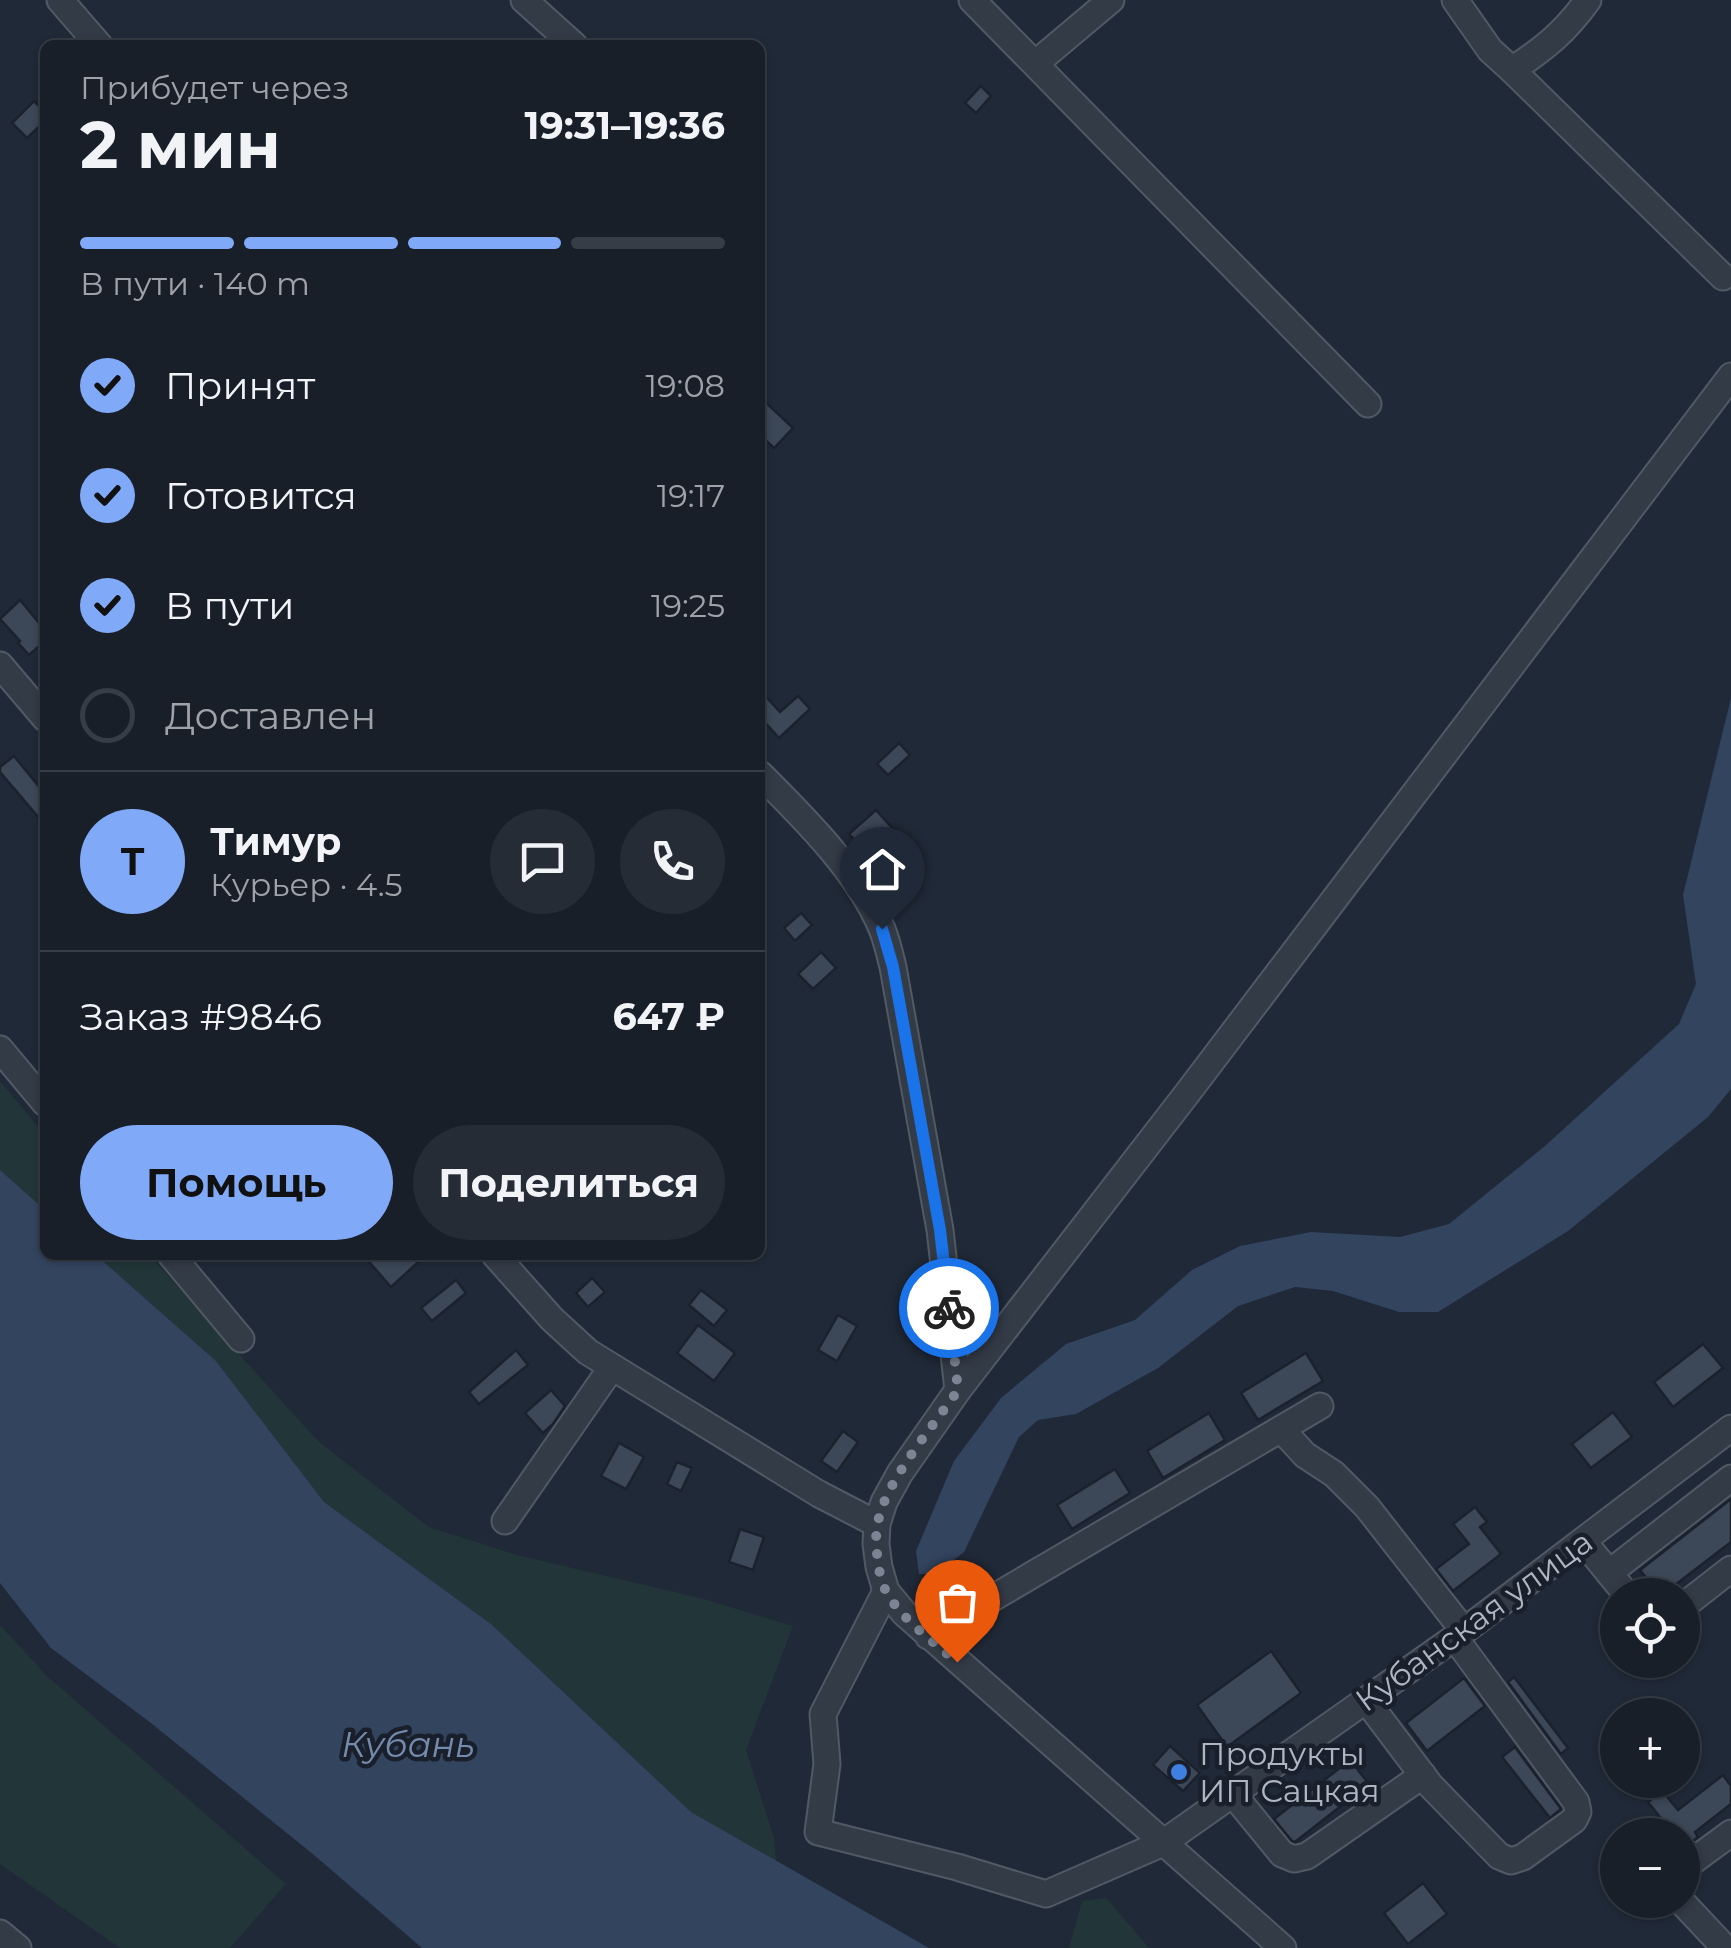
<!DOCTYPE html>
<html lang="ru">
<head>
<meta charset="utf-8">
<style>
  :root { --surface:#181f29; --page:#252c35; --text:#f1f3f6; --muted:#9fa2a8; --line:#363d46; --accent:#80aaf7 }
  body { margin:0; font-family:Montserrat,sans-serif; background:var(--page); color:var(--text); height:100vh; display:flex; flex-direction:column; font-size:38px; white-space:nowrap }
  * { box-sizing:border-box; margin:0 }
  p { font-size:32px; color:var(--muted) }
  .icon { flex:none; width:55px; height:55px; fill:none; stroke:currentColor; stroke-width:2; stroke-linecap:round; stroke-linejoin:round }
  .map { position:relative; flex:1; overflow:hidden }
  .panel { position:absolute; left:40px; top:40px; width:725px; height:1220px; display:flex; flex-direction:column; background:var(--surface); border-radius:15px; box-shadow:0 2px 8px #0004,0 0 0 2px var(--line) }
  .panel>* { flex:none }
  .fabs { position:absolute; left:1600px; top:1578px; display:grid; gap:20px }
  .fabs a { display:grid; place-items:center; width:100px; height:100px; border-radius:50%; background:var(--surface); box-shadow:0 2px 8px #0004,0 0 0 2px var(--line); font-size:50px }
  .pin { position:absolute; display:grid; place-items:center; width:85px; height:85px; color:#fff; margin:-102px -42px; border-radius:50% 50% 50% 0; rotate:-45deg; box-shadow:0 0 10px #0007 }
  .pin .icon { rotate:45deg }
  .courier { position:absolute; display:grid; place-items:center; width:100px; height:100px; margin:-50px; border:8px solid #1a73e8; border-radius:50%; background:#fff; color:#222; box-shadow:0 2px 12px #0007 }
  .summary em { font-style:normal; font-weight:700 }
  .summary div { display:flex; flex-direction:column-reverse }
  .summary { display:flex; align-items:center; justify-content:space-between; height:170px; padding:0 40px }
  h1 { font-size:65px; font-weight:700; line-height:75px }
  .bar { display:grid; grid-template-columns:repeat(4,1fr); gap:15px 10px; align-content:center; height:120px; padding:0 40px }
  .bar i { height:12px; border-radius:8px; background:var(--line) }
  .bar .on { background:var(--accent) }
  .bar p { grid-column:span 4 }
  .line { display:flex; align-items:center; gap:25px; padding:0 40px; border-top:2px solid var(--line) }
  .line div { flex:1 }
  .round { display:grid; place-items:center; flex:none; width:105px; height:105px; border-radius:52px; background:var(--page) }
  ol { padding:0 40px; list-style:none }
  li { display:flex; align-items:center; gap:30px; height:110px }
  li p { margin-inline-start:auto }
  li .icon { padding:10px; border-radius:50%; background:var(--accent); color:#111; stroke-width:4 }
  li:last-child { color:var(--muted) }
  li i { width:55px; height:55px; border:5px solid var(--line); border-radius:50% }
  .button { display:flex; gap:20px; margin-top:auto; padding:20px 40px }
  .button a { flex:1; height:115px; border-radius:60px; background:var(--accent); color:#111; font-size:40px; font-weight:700; line-height:115px; text-align:center }
  .button a+a { background:var(--page); color:var(--text) }
  .map>svg:first-child { display:block }
  .green { fill:#223538 }
  .water { fill:#33445f }
  .building { fill:#3c4757; stroke:#1b222e; stroke-width:2.5 }
  .lines { fill:none; stroke-linecap:round; stroke-linejoin:round }
  .minor-casing { stroke:#515965; stroke-width:29 }
  .minor { stroke:#333b47; stroke-width:25 }
  .done { stroke:#7c8593; stroke-width:10; stroke-dasharray:0 18 }
  .route { stroke:#1a73e8; stroke-width:12 }
  .shop-dot { fill:#3f7fe0; stroke:#19202c; stroke-width:4 }
  .labels { text-anchor:middle; stroke-width:9; stroke-linejoin:round; paint-order:stroke }
  .street-label { font-size:32px; fill:#aeb6c4; stroke:#19202c }
  .poi-label { font-size:32px; fill:#aeb6c4; stroke:#19202c; text-anchor:start }
  .water-label { font-size:35px; font-style:italic; fill:#758bad; stroke:#19202c }
</style>
</head>
<body>
<div class="map">
<svg width="1731" height="1948" viewBox="0 0 1731 1948">
  <rect width="100%" height="100%" fill="#202937"/>
  <g class="green">
    <polygon points="0,1081 45,1135 45,1210 0,1170"/>
    <polygon points="96,1255 149,1255 319,1442 429,1527 517,1555 700,1598 793,1626 746,1750 774,1838 776,1861 691,1812 491,1624 324,1502 216,1361"/>
    <polygon points="0,1625 47,1676 286,1884 230,1948 120,1948 0,1864"/>
    <polygon points="1106,1898 1149,1948 1069,1948 1082,1901"/>
  </g>
  <g class="water">
    <polygon points="1731,698 1731,1089 1708,1117 1568,1231 1438,1312 1399,1312 1333,1291 1295,1287 1238,1306 1158,1368 1076,1414 1038,1420 1019,1437 964,1552 936,1574 919,1574 916,1551 954,1461 1001,1398 1066,1344 1135,1320 1192,1270 1240,1246 1311,1232 1400,1237 1449,1224 1545,1146 1679,1024 1696,984 1683,895"/>
    <polygon points="0,1170 45,1210 45,1255 96,1255 216,1361 324,1502 491,1624 691,1812 929,1948 422,1948 314,1855 151,1723 51,1648 0,1583"/>
  </g>
  <g class="building">
    <polygon points="981,86 991,96 976,113 965,103"/>
    <polygon points="34,101 45,112 45,121 27,138 12,123"/>
    <polygon points="760,397 793,428 774,448 760,435"/>
    <polygon points="20,600 45,630 45,641 29,655 18,643 20,641 0,619"/>
    <polygon points="760,690 780,712 798,696 810,709 779,738 760,717"/>
    <polygon points="899,743 910,755 888,775 877,764"/>
    <polygon points="14,756 45,794 45,825 0,772 0,767"/>
    <polygon points="876,810 894,830 882,840 901,861 886,874 849,834"/>
    <polygon points="801,913 812,925 795,941 784,928"/>
    <polygon points="821,952 836,968 813,989 798,974"/>
    <polygon points="363,1255 426,1255 391,1287"/>
    <polygon points="592,1278 605,1292 588,1307 576,1293"/>
    <polygon points="456,1280 466,1293 432,1321 421,1308"/>
    <polygon points="701,1290 727,1310 714,1326 689,1305"/>
    <polygon points="838,1315 857,1326 837,1361 818,1350"/>
    <polygon points="698,1325 735,1353 714,1381 677,1353"/>
    <polygon points="1703,1344 1723,1368 1673,1407 1654,1382"/>
    <polygon points="516,1350 528,1365 479,1404 469,1392"/>
    <polygon points="1306,1353 1323,1381 1258,1420 1241,1393"/>
    <polygon points="551,1390 565,1406 553,1424 543,1433 525,1413"/>
    <polygon points="1613,1412 1632,1437 1591,1468 1572,1444"/>
    <polygon points="1209,1413 1225,1440 1163,1478 1147,1451"/>
    <polygon points="843,1431 858,1442 837,1472 821,1461"/>
    <polygon points="619,1443 644,1457 626,1489 601,1476"/>
    <polygon points="677,1462 692,1468 681,1491 667,1484"/>
    <polygon points="1115,1469 1130,1493 1072,1529 1057,1505"/>
    <polygon points="1731,1499 1731,1542 1662,1595 1646,1595 1640,1586 1648,1580 1640,1570"/>
    <polygon points="1475,1507 1487,1522 1480,1527 1501,1554 1453,1591 1436,1569 1469,1544 1453,1524"/>
    <polygon points="740,1529 764,1537 753,1570 729,1562"/>
    <polygon points="1271,1651 1301,1693 1227,1747 1197,1705"/>
    <polygon points="1514,1677 1568,1748 1561,1754 1508,1682"/>
    <polygon points="1464,1678 1485,1706 1427,1751 1406,1723"/>
    <polygon points="1170,1746 1200,1773 1183,1791 1153,1765"/>
    <polygon points="1515,1747 1561,1809 1550,1818 1502,1757"/>
    <polygon points="1350,1760 1369,1784 1295,1842 1292,1841 1274,1819"/>
    <polygon points="1723,1775 1731,1786 1731,1804 1695,1832 1698,1837 1684,1848 1682,1835 1674,1835 1648,1802 1662,1791 1678,1810"/>
    <polygon points="1423,1883 1447,1914 1408,1944 1384,1913"/>
  </g>
  <g class="lines">
    <g class="minor-casing">
      <g id="minor">
        <polyline points="60,0 99,45"/>
        <polyline points="524,0 574,45"/>
        <polyline points="972,0 1368,404"/>
        <path d="M1455 0 1490 50 1512 70C1545 48 1565 32 1588 0"/>
        <polyline points="1036,63 1111,0"/>
        <polyline points="1512,70 1723,277"/>
        <polyline points="0,665 45,718"/>
        <path d="M760 774C803 817 858 871 882 929 887 941 890 955 893 967L940 1230 958 1390"/>
        <polyline points="0,1049 45,1103"/>
        <polyline points="171,1255 241,1339"/>
        <polyline points="495,1255 552,1319 588,1352 819,1494 877,1524"/>
        <polyline points="1281,1429 1305,1455 1334,1474 1367,1507 1464,1631"/>
        <polyline points="505,1521 612,1367"/>
        <polyline points="1583,1541 1627,1595"/>
        <polyline points="1609,1573 1731,1478"/>
        <polyline points="886,1591 823,1714 827,1764 818,1832 957,1867 1046,1894 1163,1843 1464,1631 1731,1428"/>
        <polyline points="1682,1607 1731,1569"/>
        <polyline points="928,1636 1320,1406"/>
        <polyline points="1366,1700 1430,1785 1499,1856 1511,1861 1523,1857 1574,1820 1578,1812 1576,1802 1455,1638"/>
        <polyline points="1233,1794 1282,1854 1294,1859 1307,1856 1423,1775"/>
        <polyline points="1682,1869 1731,1833"/>
        <polyline points="1680,1900 1725,1948"/>
        <polyline points="0,1933 18,1948"/>
        <polyline points="1283,1948 905,1614 886,1591 879,1567 876,1544 877,1524 884,1502 900,1473 958,1390 1189,1091 1731,376"/>
      </g>
    </g>
    <use href="#minor" class="minor"/>
  </g>
  <g class="lines">
    <path class="done" d="M949 1308 958 1390C933 1427 886 1480 878 1522 875 1535 876 1548 878 1561 879 1570 881 1583 886 1591 899 1617 935 1643 957 1662"/>
    <polyline class="route" points="882,929 893,967 940,1230 949,1308"/>
  </g>
  <circle class="shop-dot" cx="1179" cy="1772" r="10"/>
  <g class="labels">
    <g class="street-label">
      <text transform="translate(1474 1621) rotate(-36)" y="11">Кубанская улица</text>
    </g>
    <g class="poi-label">
      <text x="1199" y="1765">Продукты<tspan x="1199" dy="37">ИП Сацкая</tspan></text>
    </g>
    <g class="water-label">
      <text x="408" y="1757">Кубань</text>
    </g>
  </g>
</svg>
<div class="fabs">
<a><svg class="icon" aria-label="locate" viewBox="0 0 24 24"><circle cx="12" cy="12" r="6"/><path d="M12 2v4M12 18v4M2 12h4M18 12h4"/></svg></a>
<a>+</a>
<a>−</a>
</div>
<div class="pin" style="left:957px;top:1662px;background:#ea580c"><svg class="icon" aria-label="bag" viewBox="0 0 24 24"><path d="M5 8h14l-1 12H6zM9 8a3 3 0 0 1 6 0"/></svg></div>
<div class="pin" style="left:882px;top:929px;background:#1f2937"><svg class="icon" aria-label="home" viewBox="0 0 24 24"><path d="M3 11l9-7 9 7M6 9v11h12V9"/></svg></div>
<div class="courier" style="left:949px;top:1308px"><svg class="icon" aria-label="bike" viewBox="0 0 24 24"><circle cx="6" cy="16" r="4"/><circle cx="18" cy="16" r="4"/><path d="M6 16l4-8h5l3 8M10 8l3 8H6M13 5h3"/></svg></div>
<section class="panel">
<div class="summary"><div><h1>2 мин</h1><p>Прибудет через</p></div><em>19:31–19:36</em></div>
<div class="bar"><i class="on"></i><i class="on"></i><i class="on"></i><i></i><p>В пути · 140 m</p></div>
<ol>
<li><svg class="icon" aria-label="check" viewBox="0 0 24 24"><path d="M5 12l5 5 9-10"/></svg>Принят<p>19:08</p></li>
<li><svg class="icon" aria-label="check" viewBox="0 0 24 24"><path d="M5 12l5 5 9-10"/></svg>Готовится<p>19:17</p></li>
<li><svg class="icon" aria-label="check" viewBox="0 0 24 24"><path d="M5 12l5 5 9-10"/></svg>В пути<p>19:25</p></li>
<li><i></i>Доставлен</li>
</ol>
<div class="line" style="height:180px"><b class="round" style="background:var(--accent);color:#111">Т</b><div><b>Тимур</b><p>Курьер · 4.5</p></div><a class="round"><svg class="icon" aria-label="chat" viewBox="0 0 24 24"><path d="M4 5h16v11H9l-5 4z"/></svg></a><a class="round"><svg class="icon" aria-label="phone" viewBox="0 0 24 24"><path d="M5 4h4l2 5-3 2q2 4 5 5l2-3 5 2v4C11 20 4 13 5 4z"/></svg></a></div>
<div class="line" style="height:130px"><div>Заказ #9846</div><b>647 ₽</b></div>
<div class="button"><a>Помощь</a><a>Поделиться</a></div>
</section>
</div>
</body>
</html>
